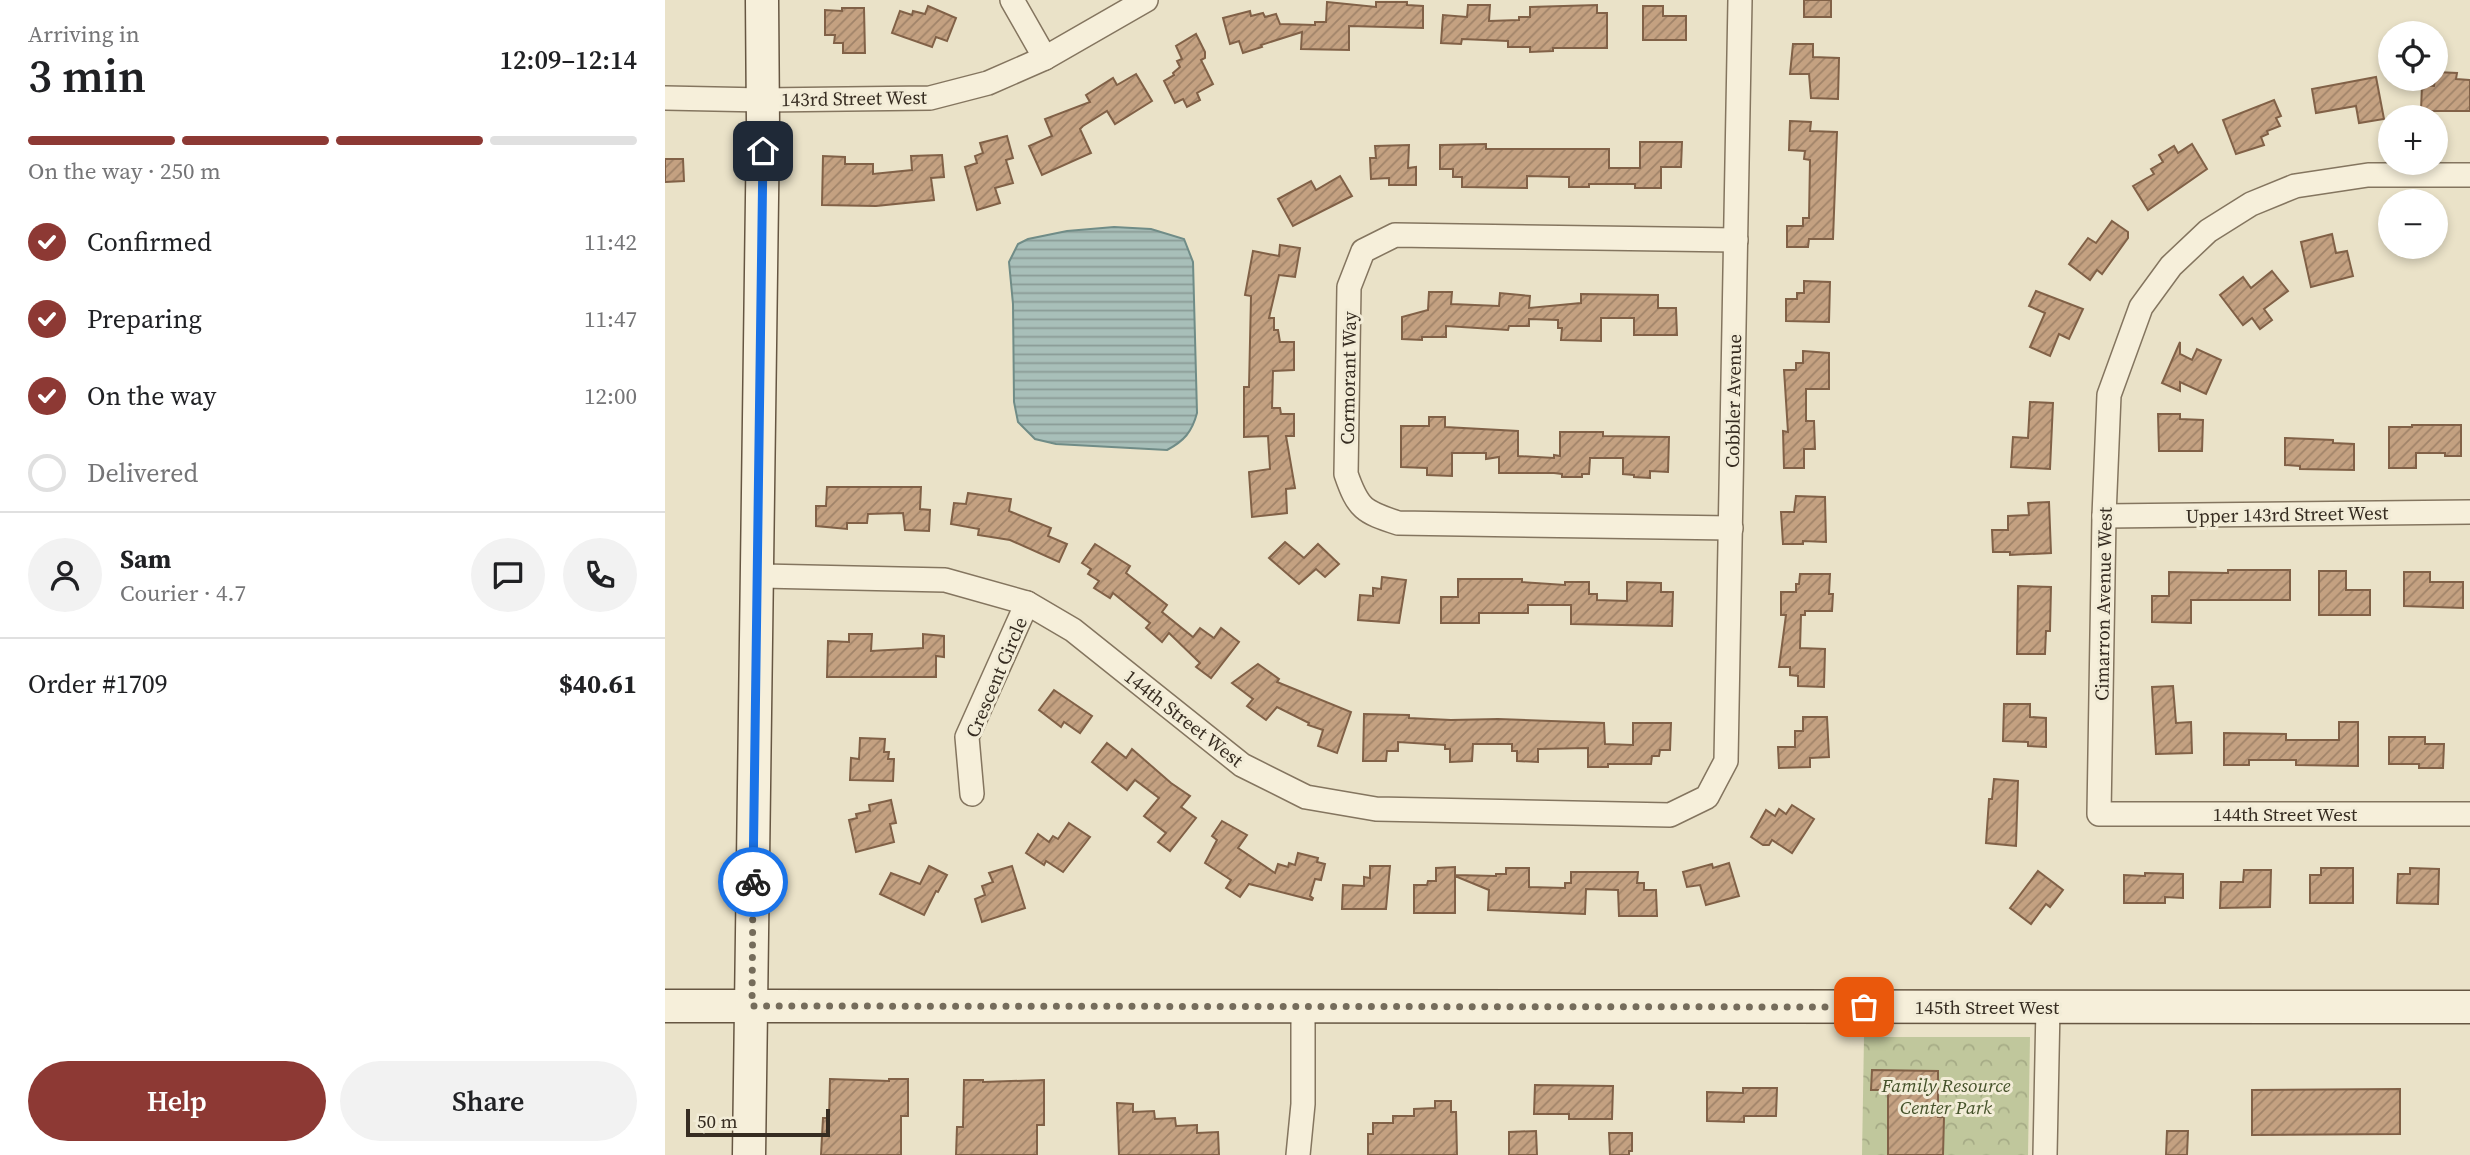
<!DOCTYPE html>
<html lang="en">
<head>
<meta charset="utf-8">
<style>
  :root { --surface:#fff; --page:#f2f2f2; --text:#202124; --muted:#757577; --line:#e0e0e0; --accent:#8d3934 }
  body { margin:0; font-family:"Source Serif 4",serif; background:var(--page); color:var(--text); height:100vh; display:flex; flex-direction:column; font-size:26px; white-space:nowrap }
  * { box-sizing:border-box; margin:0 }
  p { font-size:23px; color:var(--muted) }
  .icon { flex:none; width:38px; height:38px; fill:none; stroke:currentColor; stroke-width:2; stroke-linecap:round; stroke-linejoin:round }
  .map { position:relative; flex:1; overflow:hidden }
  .side { display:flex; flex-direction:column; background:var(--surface); width:665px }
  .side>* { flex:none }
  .tools { position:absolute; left:1713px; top:21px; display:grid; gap:14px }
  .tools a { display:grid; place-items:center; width:70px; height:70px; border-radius:50%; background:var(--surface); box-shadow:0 4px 10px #0003; font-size:35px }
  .scale { position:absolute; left:21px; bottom:18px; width:144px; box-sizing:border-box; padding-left:7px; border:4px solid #362c21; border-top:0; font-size:19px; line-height:24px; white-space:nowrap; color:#362c21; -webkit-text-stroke:5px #f2ecd7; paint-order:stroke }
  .pin { position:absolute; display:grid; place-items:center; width:60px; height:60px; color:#fff; margin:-30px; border-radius:14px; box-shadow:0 4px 10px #0006 }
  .courier { position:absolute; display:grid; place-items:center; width:70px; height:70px; margin:-35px; border:5px solid #1a73e8; border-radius:50%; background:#fff; color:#222; box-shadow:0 2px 9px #0007 }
  .overview em { font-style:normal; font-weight:600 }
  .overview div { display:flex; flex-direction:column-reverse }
  .overview { display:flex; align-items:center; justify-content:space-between; height:119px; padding:0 28px }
  h1 { font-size:46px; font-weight:600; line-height:52px }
  .bar { display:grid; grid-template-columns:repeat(4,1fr); gap:10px 7px; align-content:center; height:84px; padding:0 28px }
  .bar i { height:9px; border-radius:5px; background:var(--line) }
  .bar .active { background:var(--accent) }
  .bar p { grid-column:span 4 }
  .line { display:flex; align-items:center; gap:18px; padding:0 28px; border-top:2px solid var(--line) }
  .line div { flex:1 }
  .round { display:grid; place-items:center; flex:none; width:74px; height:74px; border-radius:37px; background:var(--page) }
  ol { padding:0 28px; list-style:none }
  li { display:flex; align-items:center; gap:21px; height:77px }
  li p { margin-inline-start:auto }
  li .icon { padding:7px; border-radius:50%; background:var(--accent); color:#fff; stroke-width:4 }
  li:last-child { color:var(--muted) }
  li i { width:38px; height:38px; border:4px solid var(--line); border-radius:50% }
  .primary-button { display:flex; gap:14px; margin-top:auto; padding:14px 28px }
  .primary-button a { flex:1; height:80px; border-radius:42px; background:var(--accent); color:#fff; font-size:28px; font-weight:600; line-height:80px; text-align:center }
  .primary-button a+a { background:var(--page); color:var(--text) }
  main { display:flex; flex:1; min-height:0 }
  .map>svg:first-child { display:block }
  .park { fill:url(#park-crowns) }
  .water { fill:url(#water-rules); stroke:#708c87; stroke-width:2 }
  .building { fill:url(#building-hatch); stroke:#816147; stroke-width:2 }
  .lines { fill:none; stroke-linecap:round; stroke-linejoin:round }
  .street-casing { stroke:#84755f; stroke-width:26 }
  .secondary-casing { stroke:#665642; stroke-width:35 }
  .street { stroke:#f6efda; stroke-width:23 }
  .secondary { stroke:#f6efda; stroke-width:32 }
  .done { stroke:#756c5b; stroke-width:7; stroke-dasharray:0 12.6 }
  .route { stroke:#1a73e8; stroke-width:9 }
  .labels { text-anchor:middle; stroke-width:6; stroke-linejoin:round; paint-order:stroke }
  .street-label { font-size:19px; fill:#362c21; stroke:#f2ecd7 }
  .park-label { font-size:19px; font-style:italic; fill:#445129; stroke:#f2ecd7 }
</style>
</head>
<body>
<main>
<section class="side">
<div class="overview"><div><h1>3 min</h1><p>Arriving in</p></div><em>12:09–12:14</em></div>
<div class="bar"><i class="active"></i><i class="active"></i><i class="active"></i><i></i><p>On the way · 250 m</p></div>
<ol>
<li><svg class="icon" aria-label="check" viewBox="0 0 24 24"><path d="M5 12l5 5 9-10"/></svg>Confirmed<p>11:42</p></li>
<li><svg class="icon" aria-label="check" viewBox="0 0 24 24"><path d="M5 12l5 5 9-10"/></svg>Preparing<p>11:47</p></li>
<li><svg class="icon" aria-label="check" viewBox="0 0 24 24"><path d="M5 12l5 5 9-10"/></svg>On the way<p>12:00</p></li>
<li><i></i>Delivered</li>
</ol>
<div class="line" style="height:126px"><a class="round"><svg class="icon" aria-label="person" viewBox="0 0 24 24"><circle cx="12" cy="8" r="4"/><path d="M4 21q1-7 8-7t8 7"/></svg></a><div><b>Sam</b><p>Courier · 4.7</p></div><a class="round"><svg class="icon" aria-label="chat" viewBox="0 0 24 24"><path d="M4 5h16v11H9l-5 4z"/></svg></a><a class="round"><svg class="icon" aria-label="phone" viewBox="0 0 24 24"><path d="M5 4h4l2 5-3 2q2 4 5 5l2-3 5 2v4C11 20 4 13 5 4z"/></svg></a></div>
<div class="line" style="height:91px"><div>Order #1709</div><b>$40.61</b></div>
<div class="primary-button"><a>Help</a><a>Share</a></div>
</section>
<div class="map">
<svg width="1805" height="1155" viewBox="0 0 1805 1155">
  <defs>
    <pattern id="park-crowns" width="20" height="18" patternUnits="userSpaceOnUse" patternTransform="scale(1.75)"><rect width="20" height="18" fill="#c0c79c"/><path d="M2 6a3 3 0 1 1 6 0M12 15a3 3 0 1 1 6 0" fill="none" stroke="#a6ab86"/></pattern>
    <pattern id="water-rules" width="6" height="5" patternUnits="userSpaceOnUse" patternTransform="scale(1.75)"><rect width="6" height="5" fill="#a8bfb9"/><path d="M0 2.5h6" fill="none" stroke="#8a9b96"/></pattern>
    <pattern id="building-hatch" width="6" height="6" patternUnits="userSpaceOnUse" patternTransform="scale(1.75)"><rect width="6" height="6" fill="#c4a181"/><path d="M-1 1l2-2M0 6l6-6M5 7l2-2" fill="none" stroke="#a08369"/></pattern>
  </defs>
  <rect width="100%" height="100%" fill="#eae2c8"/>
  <polygon class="park" points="1199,1037 1365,1037 1363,1155 1197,1155"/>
  <path class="water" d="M449 227 486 229 519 239 528 262 532 413C527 432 519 441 502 450L391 444 370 439 353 422 349 402 348 304 344 262 353 244 363 239 402 231Z"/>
  <g class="building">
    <rect x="1139" y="0" width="27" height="17"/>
    <polygon points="662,2 711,7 711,2 742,2 742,5 758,6 758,28 684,26 684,50 636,49 637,32 596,45 597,47 578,53 574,41 565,44 558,18 585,11 586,16 598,13 600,17 611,14 615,24 650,25 650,22 661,22"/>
    <polygon points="803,5 825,5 824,21 854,20 854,17 865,17 865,7 932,5 932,13 942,13 942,48 888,48 888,51 865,52 865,47 843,47 843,41 797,39 796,44 776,43 778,15 802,17"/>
    <polygon points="263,6 291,18 282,41 271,37 267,47 227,33 235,11 247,15 248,11 260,14"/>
    <polygon points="978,6 998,6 998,16 1021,16 1021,40 978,40"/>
    <polygon points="177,8 199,8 200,53 178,53 178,43 169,43 170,35 160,35 160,10 177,11"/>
    <polygon points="531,34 540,52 540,58 536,60 548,84 532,93 535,100 522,107 518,99 510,103 499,81 509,75 508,73 515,67 512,61 517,59 511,46"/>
    <polygon points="1128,44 1148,44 1148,57 1174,58 1173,99 1146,98 1144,74 1125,74"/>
    <polygon points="1771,72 1792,73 1791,79 1805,80 1805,111 1756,111 1757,85 1769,86"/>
    <polygon points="471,74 487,101 450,124 442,111 418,126 415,129 426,153 377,175 364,146 387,136 380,119 425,102 421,95 448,78 452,85"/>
    <polygon points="1711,77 1719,119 1694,123 1691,106 1651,113 1647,89"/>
    <polygon points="1609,100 1616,116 1611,118 1615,126 1602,131 1603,134 1596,137 1599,145 1571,154 1558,120"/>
    <polygon points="1125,121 1146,122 1145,131 1172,132 1168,239 1144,239 1143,247 1122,247 1122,226 1138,226 1138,218 1144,218 1145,160 1139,159 1140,151 1124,150"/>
    <polygon points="342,136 348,158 341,160 348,183 330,188 335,203 312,210 300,167 312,163 310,156 318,153 315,143"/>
    <polygon points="975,142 1017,142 1016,167 996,167 996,188 970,188 970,184 924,184 924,187 904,187 904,177 862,176 862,188 797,187 797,177 788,177 788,169 775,169 775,145 821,144 821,149 944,149 944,168 975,168"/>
    <polygon points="1527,144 1542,169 1483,210 1468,186 1489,174 1486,169 1498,162 1494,155 1509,146 1513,153"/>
    <polygon points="744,145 743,168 751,167 751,185 724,185 724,178 706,179 705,158 711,158 710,146"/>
    <polygon points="277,155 279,177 266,178 269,200 211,206 157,205 158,156 180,157 180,164 208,164 208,174 247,170 246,156"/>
    <polygon points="0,159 18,159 19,181 0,182"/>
    <polygon points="675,176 687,196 628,226 613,199 646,181 651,190"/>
    <polygon points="1447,221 1463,232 1463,238 1437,274 1432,270 1425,280 1404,264 1423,238 1431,243"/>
    <polygon points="1667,234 1671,253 1682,251 1688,276 1646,287 1636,242"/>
    <polygon points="615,245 635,248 630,277 614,275 604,318 609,318 609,330 613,330 615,342 629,342 629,370 608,371 607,408 615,408 616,414 629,414 629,436 621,436 630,488 621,489 622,513 587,517 584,472 605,469 603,436 579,437 579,387 584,387 586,296 580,295 588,251 614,256"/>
    <polygon points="1607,271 1623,291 1599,309 1607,320 1595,329 1587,318 1578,325 1555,295 1578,277 1586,288"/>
    <polygon points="1139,281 1165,282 1164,322 1121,321 1121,299 1132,299 1132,293 1139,293"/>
    <polygon points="1371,291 1418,309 1404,339 1394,334 1385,356 1365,347 1380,313 1364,306"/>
    <polygon points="764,292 787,292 786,304 834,306 835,293 865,296 864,308 916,303 916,294 993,295 993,308 1011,308 1012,335 969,335 969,318 936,318 936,341 896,340 897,328 893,328 893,320 864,319 864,326 844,326 843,330 781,326 781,337 757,337 757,340 737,339 737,317 763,310"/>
    <polygon points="1515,342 1515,354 1527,360 1532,349 1556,360 1541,394 1515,382 1515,391 1497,383"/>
    <polygon points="1138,351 1164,353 1164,389 1141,389 1141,421 1149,421 1150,449 1139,449 1139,468 1119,468 1118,431 1123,432 1119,370 1131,370 1131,363 1138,363"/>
    <polygon points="1365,402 1388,403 1385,469 1346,467 1348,437 1363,438"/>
    <polygon points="1493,414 1515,414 1515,419 1538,420 1537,451 1494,451"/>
    <polygon points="764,417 780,417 780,427 853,431 853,456 889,458 889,455 895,456 895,432 938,432 938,436 1004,437 1003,472 985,471 985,478 969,477 969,475 958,474 958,458 925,458 924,474 917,474 917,477 897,477 897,474 889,473 834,473 834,457 821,459 821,453 787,453 787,476 762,475 762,468 736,467 736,426 764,426"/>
    <polygon points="1747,425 1796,425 1796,456 1780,456 1780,453 1751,453 1751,468 1724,468 1724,427 1747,427"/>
    <polygon points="1620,438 1668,440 1668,443 1689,444 1689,470 1635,469 1635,466 1620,465"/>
    <polygon points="162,487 256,487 255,509 265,510 264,531 240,530 238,513 203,514 202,523 182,523 182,529 151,526 151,506 161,506"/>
    <polygon points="303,493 346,499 344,511 386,528 383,536 402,544 394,562 345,540 313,535 314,529 286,524 289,503 301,504"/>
    <polygon points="1131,496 1160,497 1161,542 1138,541 1138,544 1118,544 1116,512 1129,512"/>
    <polygon points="1384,502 1386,553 1345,555 1345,552 1328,552 1327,530 1343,530 1343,516 1364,515 1363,503"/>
    <polygon points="620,542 639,558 653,544 674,564 660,577 651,569 634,584 604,558"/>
    <polygon points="430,544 465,566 461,573 502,605 497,612 528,637 535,628 549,638 556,628 574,642 546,678 531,667 535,663 504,633 497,642 481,628 485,623 448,593 445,598 429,588 434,581 423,574 426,569 417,563"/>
    <polygon points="1563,570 1625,570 1625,600 1526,600 1526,623 1487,622 1487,596 1504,596 1504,572 1563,573"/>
    <polygon points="1654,571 1681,571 1681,590 1705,590 1705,615 1654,615"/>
    <polygon points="1739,572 1765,572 1765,582 1798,582 1798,608 1739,606"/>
    <polygon points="1135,574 1165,574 1164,594 1168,594 1167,611 1140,611 1140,615 1136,615 1135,648 1160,649 1159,687 1133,686 1133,676 1125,675 1125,667 1114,667 1121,615 1116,615 1116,592 1131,592 1131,584 1134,584"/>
    <polygon points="717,577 741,580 734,623 693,620 695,595 708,596 708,588 716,589"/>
    <polygon points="793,579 857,579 857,582 900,585 900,582 924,582 924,594 932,594 932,600 962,601 962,582 996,583 996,592 1008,592 1007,626 906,624 906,605 863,605 863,613 814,613 814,623 776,623 776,597 793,597"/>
    <polygon points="1353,586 1386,587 1385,631 1381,631 1380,654 1352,654"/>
    <polygon points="184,634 207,634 206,651 258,648 258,634 279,636 279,657 271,656 271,677 162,677 163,641 184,642"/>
    <polygon points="593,664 614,679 612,682 686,712 672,753 653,746 658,730 643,725 644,723 612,707 601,720 582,706 588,699 567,683"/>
    <polygon points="1508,686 1511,723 1526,722 1527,753 1491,754 1487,687"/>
    <polygon points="389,690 427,716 415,733 399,722 396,727 374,710"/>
    <polygon points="1339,704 1365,704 1365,717 1381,718 1381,747 1363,746 1363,742 1338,741"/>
    <polygon points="699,714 744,715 744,718 786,720 833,719 939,723 940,744 968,745 968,723 1006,723 1005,750 995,750 994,756 987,756 986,764 943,764 943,767 923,767 923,748 873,749 873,762 852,761 852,751 847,751 847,744 808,744 807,761 785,762 785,749 780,749 780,745 733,742 733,751 722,751 721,761 698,761"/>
    <polygon points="1138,717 1162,717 1164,757 1145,758 1145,767 1114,768 1113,747 1130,747 1130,731 1138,731"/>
    <polygon points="1674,722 1693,722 1693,766 1631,765 1631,760 1584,760 1584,765 1559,765 1559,733 1621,734 1621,740 1674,740"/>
    <polygon points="1724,737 1760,737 1760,744 1779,744 1778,768 1754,768 1754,764 1724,764"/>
    <polygon points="195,738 220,739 219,752 224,752 223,759 229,759 228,781 185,780 186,758 194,759"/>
    <polygon points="442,743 461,758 467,749 506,783 525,796 516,807 531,818 505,851 493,842 501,833 479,816 494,798 470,780 462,790 427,762"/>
    <polygon points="1329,779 1353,781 1351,846 1321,843 1324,799 1327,799"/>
    <polygon points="226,800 231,823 225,824 229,842 191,852 184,820 192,818 191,814 205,811 204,805"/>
    <polygon points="1127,805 1149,819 1127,853 1107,840 1104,845 1098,845 1086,837 1101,810 1110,816 1114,809 1121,814"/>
    <polygon points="557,821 582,835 573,848 610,873 613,864 623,867 624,863 630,865 633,853 653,858 652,862 660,864 656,880 650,879 645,896 648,898 647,900 584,884 575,897 561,888 566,880 540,863 552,840 547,836"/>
    <polygon points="404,823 425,837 398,872 381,861 379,865 361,853 373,834 384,842 388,836 393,839"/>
    <polygon points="1064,863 1074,896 1041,905 1035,885 1022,887 1018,872 1047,864 1048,868"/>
    <polygon points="264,866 282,875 273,892 271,891 259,915 215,894 226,873 255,884"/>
    <polygon points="347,866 360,908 317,922 310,899 320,895 317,886 328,882 324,873"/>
    <polygon points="705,866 725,866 721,909 677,909 678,885 699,886 699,877 705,878"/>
    <polygon points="790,867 790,875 831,876 831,874 841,874 841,868 864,868 864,887 900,888 900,883 906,883 906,872 973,872 972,883 979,883 979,890 991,890 992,916 954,916 953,890 921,889 920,914 823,910 824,890 790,876 790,913 749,913 749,885 762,885 763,881 771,881 771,868"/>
    <polygon points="1656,868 1688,868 1688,903 1645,903 1645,875 1656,875"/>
    <polygon points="1745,868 1774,869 1773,904 1732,903 1733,874 1745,874"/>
    <polygon points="1579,870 1606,870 1605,907 1555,908 1556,882 1578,882"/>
    <polygon points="1373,871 1398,890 1385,907 1381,904 1366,924 1345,908"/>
    <polygon points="1480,873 1518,874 1518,898 1500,897 1500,903 1459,903 1459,875 1480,876"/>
    <polygon points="1207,1070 1273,1071 1273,1117 1279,1117 1278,1155 1223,1155 1223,1090 1206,1090"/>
    <polygon points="165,1079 224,1081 224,1079 243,1079 243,1116 236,1116 236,1155 156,1155 158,1118 164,1118"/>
    <polygon points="299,1080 318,1080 318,1082 379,1080 379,1125 372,1125 372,1155 291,1155 292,1127 298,1127"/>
    <polygon points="870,1085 948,1086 947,1119 904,1119 904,1114 869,1114"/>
    <polygon points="1078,1088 1112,1088 1111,1116 1079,1116 1079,1122 1042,1121 1042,1092 1078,1093"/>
    <polygon points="1735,1089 1735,1134 1587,1135 1587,1090"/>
    <polygon points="770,1101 786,1101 786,1112 791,1112 792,1155 703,1155 703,1134 708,1134 708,1123 728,1123 728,1116 749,1116 749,1109 770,1108"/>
    <polygon points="452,1103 468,1104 468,1112 489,1111 490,1119 510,1118 511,1126 532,1125 532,1133 553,1132 554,1155 454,1155"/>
    <polygon points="871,1131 872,1155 844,1155 844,1132"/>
    <polygon points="1502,1131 1523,1131 1522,1155 1501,1155"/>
    <polygon points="944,1133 967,1133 967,1151 964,1151 964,1155 945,1155"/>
  </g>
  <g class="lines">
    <g class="street-casing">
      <g id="street">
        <polyline points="347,0 380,58"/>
        <polyline points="0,98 98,100 265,98 323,83 380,58 481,0"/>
        <polyline points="1805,175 1703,175 1630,186 1586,204 1543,231 1506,266 1476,307 1444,395 1439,516 1434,814 1805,814"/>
        <polyline points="1439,516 1805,512"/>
        <path d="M1066 528 733 523C699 512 693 509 681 474L684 287 698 251 730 235 1071 240"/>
        <polyline points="92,576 280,580 362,603 408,630 577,765 641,797 711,809 1005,815 1042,797 1061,761 1075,0"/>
        <polyline points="307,794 302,737 362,603"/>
        <polyline points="633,1155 638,1104 638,1007"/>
        <polyline points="1380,1155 1383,1007"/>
      </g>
    </g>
    <g class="secondary-casing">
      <g id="secondary">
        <polyline points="0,1006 1805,1007"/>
        <polyline points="84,1155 98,125 97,0"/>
      </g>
    </g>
    <use href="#street" class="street"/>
    <use href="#secondary" class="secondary"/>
  </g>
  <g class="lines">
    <polyline class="done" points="88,882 87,1006 1199,1007"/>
    <polyline class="route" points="88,882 98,151"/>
  </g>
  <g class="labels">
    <g class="street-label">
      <text transform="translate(189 98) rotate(-1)" y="7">143rd Street West</text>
      <text transform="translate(683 378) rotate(-89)" y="7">Cormorant Way</text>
      <text transform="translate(1068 401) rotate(-89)" y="7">Cobbler Avenue</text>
      <text transform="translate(1622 514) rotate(-1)" y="7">Upper 143rd Street West</text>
      <text transform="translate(1438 604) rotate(-89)" y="7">Cimarron Avenue West</text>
      <text transform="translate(331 677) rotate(-67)" y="7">Crescent Circle</text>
      <text transform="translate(519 718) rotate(38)" y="7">144th Street West</text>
      <text x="1620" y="821">144th Street West</text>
      <text x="1322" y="1014">145th Street West</text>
    </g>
    <g class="park-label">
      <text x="1281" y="1092">Family Resource<tspan x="1281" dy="22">Center Park</tspan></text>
    </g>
  </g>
</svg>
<div class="tools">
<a><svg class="icon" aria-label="locate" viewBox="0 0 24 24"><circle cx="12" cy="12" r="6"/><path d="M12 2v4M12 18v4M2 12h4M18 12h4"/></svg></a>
<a>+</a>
<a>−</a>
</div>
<div class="scale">50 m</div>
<div class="pin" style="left:1199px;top:1007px;background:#ea580c"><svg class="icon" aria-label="bag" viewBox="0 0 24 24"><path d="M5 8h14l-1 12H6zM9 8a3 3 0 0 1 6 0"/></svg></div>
<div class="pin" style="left:98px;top:151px;background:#1f2937"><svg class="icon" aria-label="home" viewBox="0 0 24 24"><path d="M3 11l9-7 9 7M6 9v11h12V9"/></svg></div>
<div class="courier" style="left:88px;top:882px"><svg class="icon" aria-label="bike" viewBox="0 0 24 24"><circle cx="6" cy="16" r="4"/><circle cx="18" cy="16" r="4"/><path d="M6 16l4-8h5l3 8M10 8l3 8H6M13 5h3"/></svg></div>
</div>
</main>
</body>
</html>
